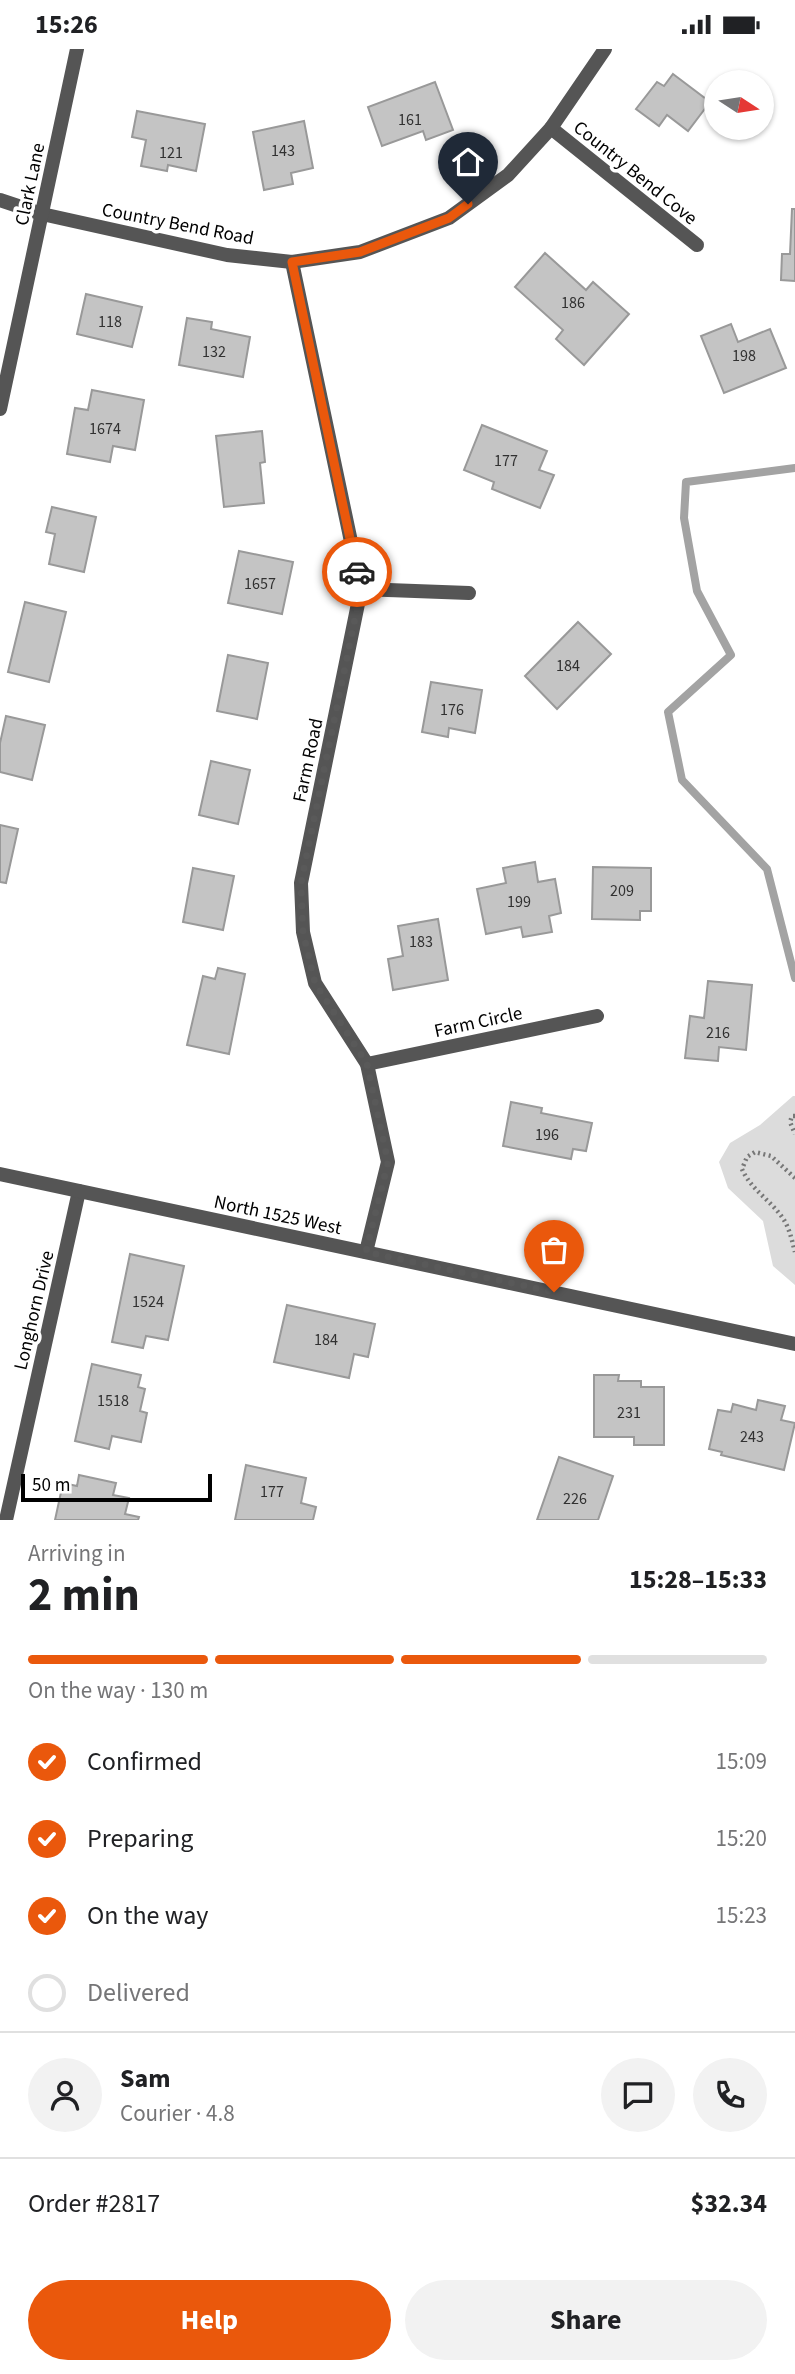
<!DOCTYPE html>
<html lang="en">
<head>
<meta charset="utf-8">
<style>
  :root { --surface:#fff; --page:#f2f2f2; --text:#202124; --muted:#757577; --line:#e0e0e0; --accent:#ea580c }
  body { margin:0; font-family:"Source Sans 3",sans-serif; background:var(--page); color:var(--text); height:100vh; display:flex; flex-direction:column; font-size:26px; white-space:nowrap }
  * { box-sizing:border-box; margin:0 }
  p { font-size:23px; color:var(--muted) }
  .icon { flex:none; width:38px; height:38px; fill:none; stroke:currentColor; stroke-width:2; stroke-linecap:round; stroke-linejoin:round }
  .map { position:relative; height:1471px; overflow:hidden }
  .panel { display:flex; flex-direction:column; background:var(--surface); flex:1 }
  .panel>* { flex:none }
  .needle { width:46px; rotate:102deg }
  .buttons { position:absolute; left:704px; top:21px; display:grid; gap:14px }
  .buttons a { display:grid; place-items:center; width:70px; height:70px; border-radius:50%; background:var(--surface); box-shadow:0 2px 5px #0004; font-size:35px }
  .scale { position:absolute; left:21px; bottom:18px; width:191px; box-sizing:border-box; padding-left:7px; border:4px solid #000; border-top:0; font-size:19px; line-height:24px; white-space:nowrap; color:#000; -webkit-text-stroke:5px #fff; paint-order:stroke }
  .pin { position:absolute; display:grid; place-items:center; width:60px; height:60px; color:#fff; margin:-72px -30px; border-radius:50% 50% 50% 0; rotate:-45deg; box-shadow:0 0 7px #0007 }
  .pin .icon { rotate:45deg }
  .courier { position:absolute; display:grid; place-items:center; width:70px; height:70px; margin:-35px; border:5px solid #ea580c; border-radius:50%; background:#fff; color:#222; box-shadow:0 2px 9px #0007 }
  .overview em { font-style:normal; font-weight:700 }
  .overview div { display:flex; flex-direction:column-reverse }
  .overview { display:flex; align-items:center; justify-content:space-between; height:119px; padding:0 28px }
  h1 { font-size:46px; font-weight:700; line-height:52px }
  .bar { display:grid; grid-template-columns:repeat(4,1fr); gap:10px 7px; align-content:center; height:84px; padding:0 28px }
  .bar i { height:9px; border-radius:5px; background:var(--line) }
  .bar .current { background:var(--accent) }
  .bar p { grid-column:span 4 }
  .line { display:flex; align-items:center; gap:18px; padding:0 28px; border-top:2px solid var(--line) }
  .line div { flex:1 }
  .round { display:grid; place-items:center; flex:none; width:74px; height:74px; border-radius:37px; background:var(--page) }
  ol { padding:0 28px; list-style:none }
  li { display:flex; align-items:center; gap:21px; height:77px }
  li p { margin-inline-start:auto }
  li .icon { padding:7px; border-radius:50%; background:var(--accent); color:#fff; stroke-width:4 }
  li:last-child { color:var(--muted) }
  li i { width:38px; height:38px; border:4px solid var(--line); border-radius:50% }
  .cta { display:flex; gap:14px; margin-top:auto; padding:14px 28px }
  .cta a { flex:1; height:80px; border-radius:42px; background:var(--accent); color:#fff; font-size:28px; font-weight:700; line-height:80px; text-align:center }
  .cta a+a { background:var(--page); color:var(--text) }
  .status { display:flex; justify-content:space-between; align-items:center; height:49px; padding:0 35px; background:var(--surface); direction:ltr }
  .status svg { height:19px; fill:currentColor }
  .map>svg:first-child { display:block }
  .green { fill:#dcdcdc }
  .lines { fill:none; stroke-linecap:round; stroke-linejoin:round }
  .stream { stroke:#a3a3a3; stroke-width:8 }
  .building { fill:#c4c4c4; stroke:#999; stroke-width:2 }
  .path { stroke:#777; stroke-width:4.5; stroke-dasharray:2 3.5; stroke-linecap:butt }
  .minor { stroke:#555; stroke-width:14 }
  .tertiary { stroke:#555; stroke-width:14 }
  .done { stroke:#595959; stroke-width:7; stroke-dasharray:0 12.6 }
  .route { stroke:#ea580c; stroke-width:9 }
  .labels { text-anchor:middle; stroke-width:7; stroke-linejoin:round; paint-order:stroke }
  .number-label { font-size:16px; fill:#313131 }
  .street-label { font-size:19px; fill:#000; stroke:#fff }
</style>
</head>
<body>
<div class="status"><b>15:26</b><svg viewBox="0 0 49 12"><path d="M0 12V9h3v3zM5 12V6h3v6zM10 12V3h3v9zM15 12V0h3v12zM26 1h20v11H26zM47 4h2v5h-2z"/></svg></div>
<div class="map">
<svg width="795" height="1471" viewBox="0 0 795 1471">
  <rect width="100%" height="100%" fill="#fff"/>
  <polygon class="green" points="793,1047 795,1047 795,1236 773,1217 763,1172 728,1139 719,1113 730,1094 760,1076"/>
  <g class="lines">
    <polyline class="stream" points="795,419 686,433 684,469 697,542 731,606 668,663 682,731 767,820 795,929"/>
  </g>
  <g class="building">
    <polygon points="673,25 710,53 688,82 667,66 659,77 636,60 657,33 664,37"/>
    <polygon points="435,33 453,81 426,91 423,82 382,97 368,58"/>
    <polygon points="137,62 205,75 196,122 168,116 167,122 141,117 146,91 132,88"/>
    <polygon points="304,72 313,119 291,124 293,135 264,141 253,83"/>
    <polygon points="792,160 795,160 795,232 781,231 782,205 790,205"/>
    <polygon points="545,204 586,241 593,233 629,265 584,316 556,290 563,281 515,238"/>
    <polygon points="86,245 142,258 132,298 77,285"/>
    <polygon points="187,269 212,273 211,280 250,288 243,328 179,316"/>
    <polygon points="731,275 738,293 770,280 786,319 724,344 701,287"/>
    <polygon points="92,341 144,351 135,401 113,397 110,413 67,405 75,359 88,361"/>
    <polygon points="482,376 547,402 539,421 554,426 540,459 492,440 494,433 464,421"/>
    <polygon points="262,382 265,413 260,414 264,454 224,458 216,387"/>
    <polygon points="52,458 96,468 84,523 49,515 55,485 46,483"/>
    <polygon points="239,502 293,513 282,565 228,554"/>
    <polygon points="25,553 66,563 49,633 8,623"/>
    <polygon points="578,573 611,605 557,660 525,627"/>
    <polygon points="228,606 268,614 257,670 217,662"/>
    <polygon points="431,633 482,641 475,684 449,679 448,688 422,683"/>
    <polygon points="6,667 45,676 32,731 0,723 0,694"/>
    <polygon points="211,712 250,721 238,775 199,766"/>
    <polygon points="0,776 18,780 6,834 0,833"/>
    <polygon points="535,813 538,833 555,830 561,864 549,867 552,883 523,888 521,878 486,885 477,840 506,834 503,819"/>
    <polygon points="593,818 651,819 651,862 640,862 640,871 592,870"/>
    <polygon points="193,819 234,827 223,881 183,873"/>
    <polygon points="438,870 448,931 393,941 388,910 403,907 398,877"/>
    <polygon points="218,919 245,925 229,1005 187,996 203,927 215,930"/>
    <polygon points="708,932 752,936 746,1001 719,998 718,1012 685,1009 690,967 704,969"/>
    <polygon points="511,1053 542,1059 541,1064 592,1074 586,1102 573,1100 571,1110 503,1097"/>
    <polygon points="130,1205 184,1217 168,1291 146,1287 143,1299 112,1293"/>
    <polygon points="287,1256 375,1275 368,1308 354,1305 349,1329 274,1313"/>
    <polygon points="92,1315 141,1326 138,1338 145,1340 140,1362 147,1364 141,1393 112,1387 109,1400 75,1392"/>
    <polygon points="594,1326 619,1326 618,1332 641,1332 641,1338 664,1338 664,1396 634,1396 634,1388 594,1388"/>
    <polygon points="758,1351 785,1357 781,1371 795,1374 784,1421 721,1406 722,1403 709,1400 718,1361 731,1363 733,1355 756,1361"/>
    <polygon points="559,1408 613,1427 598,1471 537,1471"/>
    <polygon points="246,1416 306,1429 301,1454 316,1458 313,1471 235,1471"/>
    <polygon points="79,1426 116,1434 113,1446 129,1449 125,1465 139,1468 138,1471 55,1471 63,1434 77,1437"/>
  </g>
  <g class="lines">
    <g class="path">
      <polyline points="795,1067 792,1067 790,1073 795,1085"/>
      <path d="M795 1129 771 1107 755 1103 747 1108 742 1120C751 1141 772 1152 784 1171 790 1181 792 1192 795 1203"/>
    </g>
    <g class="minor">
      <polyline points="551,79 697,196"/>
      <polyline points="0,151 42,165 227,206 292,213 360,203 449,169 508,126 551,79 605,0"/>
      <polyline points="292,213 361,540 301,834 303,883 315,934 367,1015 388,1113 366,1203"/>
      <polyline points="361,540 469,544"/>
      <polyline points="367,1015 597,967"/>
      <polyline points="6,1471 79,1142"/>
    </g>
    <g class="tertiary">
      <polyline points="0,360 77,0"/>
      <polyline points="0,1125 795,1295"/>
    </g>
  </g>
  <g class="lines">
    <polyline class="done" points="357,523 361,540 301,834 303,883 315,934 367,1015 388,1113 366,1203 554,1243"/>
    <polyline class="route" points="357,523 292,213 360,203 449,169 468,155"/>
  </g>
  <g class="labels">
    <g class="number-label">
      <text x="410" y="76">161</text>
      <text x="283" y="107">143</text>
      <text x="171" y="109">121</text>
      <text x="573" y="259">186</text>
      <text x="110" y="278">118</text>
      <text x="214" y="308">132</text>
      <text x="744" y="312">198</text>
      <text x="105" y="385">1674</text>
      <text x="506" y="417">177</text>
      <text x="260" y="540">1657</text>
      <text x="568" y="622">184</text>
      <text x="452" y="666">176</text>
      <text x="622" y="847">209</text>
      <text x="519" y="858">199</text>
      <text x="421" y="898">183</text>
      <text x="718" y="989">216</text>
      <text x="547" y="1091">196</text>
      <text x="148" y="1258">1524</text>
      <text x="326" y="1296">184</text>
      <text x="113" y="1357">1518</text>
      <text x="629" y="1369">231</text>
      <text x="752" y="1393">243</text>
      <text x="272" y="1448">177</text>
      <text x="575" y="1455">226</text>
    </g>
    <g class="street-label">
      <text transform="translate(636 123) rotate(39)" y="7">Country Bend Cove</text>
      <text transform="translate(29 135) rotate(-78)" y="7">Clark Lane</text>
      <text transform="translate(178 174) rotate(11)" y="7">Country Bend Road</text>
      <text transform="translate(307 711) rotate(-78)" y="7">Farm Road</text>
      <text transform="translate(478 972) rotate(-12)" y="7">Farm Circle</text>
      <text transform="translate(278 1165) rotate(12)" y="7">North 1525 West</text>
      <text transform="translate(33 1261) rotate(-77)" y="7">Longhorn Drive</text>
    </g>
  </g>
</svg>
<div class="buttons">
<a><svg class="needle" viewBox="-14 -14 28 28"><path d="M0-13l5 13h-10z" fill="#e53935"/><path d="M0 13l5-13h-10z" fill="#757577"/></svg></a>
</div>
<div class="scale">50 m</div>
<div class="pin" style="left:554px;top:1243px;background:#ea580c"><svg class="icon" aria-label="bag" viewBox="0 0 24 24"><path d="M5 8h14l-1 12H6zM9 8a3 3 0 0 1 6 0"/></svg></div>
<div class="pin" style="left:468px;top:155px;background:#1f2937"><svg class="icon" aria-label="home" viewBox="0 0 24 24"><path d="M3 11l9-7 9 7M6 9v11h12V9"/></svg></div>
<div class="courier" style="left:357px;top:523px"><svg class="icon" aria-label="car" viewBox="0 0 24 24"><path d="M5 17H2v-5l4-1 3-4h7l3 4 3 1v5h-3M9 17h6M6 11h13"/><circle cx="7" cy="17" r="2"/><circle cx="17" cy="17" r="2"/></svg></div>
</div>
<section class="panel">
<div class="overview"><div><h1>2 min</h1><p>Arriving in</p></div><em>15:28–15:33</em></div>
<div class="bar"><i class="current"></i><i class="current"></i><i class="current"></i><i></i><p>On the way · 130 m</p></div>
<ol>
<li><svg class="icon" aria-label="check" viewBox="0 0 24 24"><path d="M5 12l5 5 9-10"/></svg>Confirmed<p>15:09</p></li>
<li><svg class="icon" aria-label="check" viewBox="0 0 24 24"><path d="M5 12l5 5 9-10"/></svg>Preparing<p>15:20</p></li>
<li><svg class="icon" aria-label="check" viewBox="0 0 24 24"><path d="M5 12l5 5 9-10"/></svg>On the way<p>15:23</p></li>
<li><i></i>Delivered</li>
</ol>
<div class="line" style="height:126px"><a class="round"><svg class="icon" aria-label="person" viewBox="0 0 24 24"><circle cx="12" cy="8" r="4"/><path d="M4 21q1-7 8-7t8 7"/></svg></a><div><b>Sam</b><p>Courier · 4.8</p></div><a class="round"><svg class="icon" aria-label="chat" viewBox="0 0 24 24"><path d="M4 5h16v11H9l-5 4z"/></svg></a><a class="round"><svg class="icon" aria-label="phone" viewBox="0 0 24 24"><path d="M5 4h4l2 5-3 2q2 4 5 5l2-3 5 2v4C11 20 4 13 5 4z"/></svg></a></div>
<div class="line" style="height:91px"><div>Order #2817</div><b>$32.34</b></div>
<div class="cta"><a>Help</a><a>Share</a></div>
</section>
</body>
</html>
